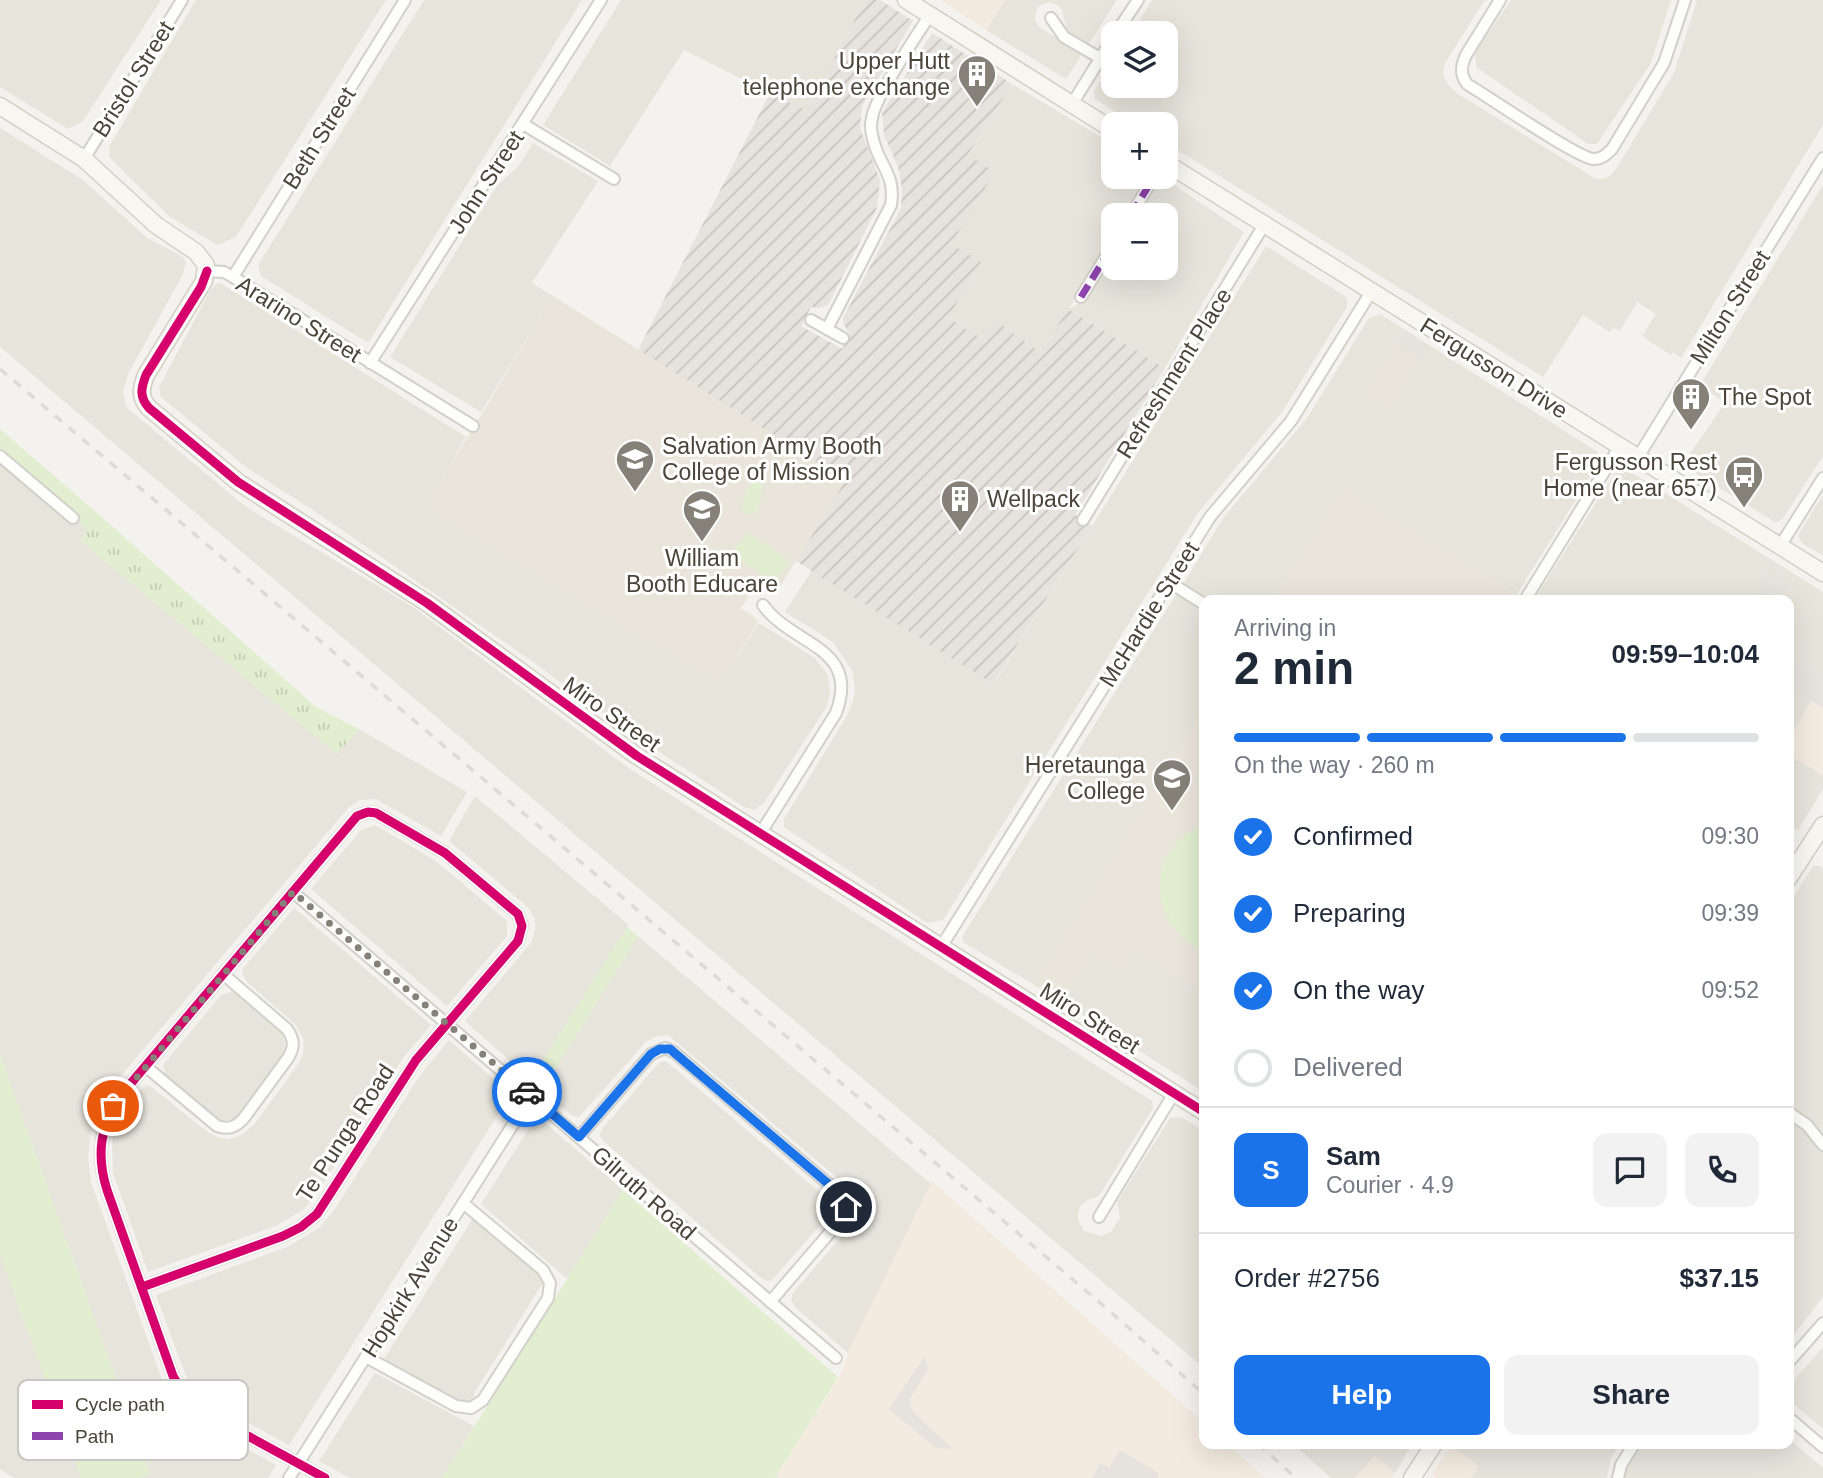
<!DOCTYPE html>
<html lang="en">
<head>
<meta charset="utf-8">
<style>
  :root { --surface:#fff; --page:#f2f2f3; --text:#1f2937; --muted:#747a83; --line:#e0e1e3; --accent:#1a73e8 }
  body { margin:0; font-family:Arial,sans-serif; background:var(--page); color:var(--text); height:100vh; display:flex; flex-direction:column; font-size:26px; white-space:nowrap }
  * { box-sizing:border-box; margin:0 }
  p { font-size:23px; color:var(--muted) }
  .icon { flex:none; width:38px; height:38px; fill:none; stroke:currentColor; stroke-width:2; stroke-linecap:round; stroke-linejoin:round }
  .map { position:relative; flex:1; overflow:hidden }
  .panel { position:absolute; left:1199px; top:595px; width:595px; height:854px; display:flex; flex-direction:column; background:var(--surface); border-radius:14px; box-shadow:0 7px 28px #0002 }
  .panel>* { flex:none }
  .buttons { position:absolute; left:1101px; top:21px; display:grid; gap:14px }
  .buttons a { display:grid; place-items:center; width:77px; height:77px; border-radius:14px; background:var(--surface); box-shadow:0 7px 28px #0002; font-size:35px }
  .pin { position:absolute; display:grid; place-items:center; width:60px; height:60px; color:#fff; margin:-30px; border:4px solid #fff; border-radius:50%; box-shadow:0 2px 7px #0007 }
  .courier { position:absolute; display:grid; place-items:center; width:70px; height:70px; margin:-35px; border:5px solid #1a73e8; border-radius:50%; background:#fff; color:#222; box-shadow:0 2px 9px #0007 }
  .overview em { font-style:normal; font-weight:700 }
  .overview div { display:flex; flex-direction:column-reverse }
  .overview { display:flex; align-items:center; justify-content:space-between; height:119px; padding:0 35px }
  h1 { font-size:46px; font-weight:700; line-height:52px }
  .bar { display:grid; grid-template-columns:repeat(4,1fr); gap:10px 7px; align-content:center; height:84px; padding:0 35px }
  .bar i { height:9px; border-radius:5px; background:var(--line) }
  .bar .current { background:var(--accent) }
  .bar p { grid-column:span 4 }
  .line { display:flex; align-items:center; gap:18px; padding:0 35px; border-top:2px solid var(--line) }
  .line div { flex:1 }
  .round { display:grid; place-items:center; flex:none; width:74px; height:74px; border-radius:14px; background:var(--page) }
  ol { padding:0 35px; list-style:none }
  li { display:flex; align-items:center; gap:21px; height:77px }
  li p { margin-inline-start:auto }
  li .icon { padding:7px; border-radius:50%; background:var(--accent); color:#fff; stroke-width:4 }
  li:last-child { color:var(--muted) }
  li i { width:38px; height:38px; border:4px solid var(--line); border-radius:50% }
  .action { display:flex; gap:14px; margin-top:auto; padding:14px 35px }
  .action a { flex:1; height:80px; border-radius:14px; background:var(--accent); color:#fff; font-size:28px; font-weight:700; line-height:80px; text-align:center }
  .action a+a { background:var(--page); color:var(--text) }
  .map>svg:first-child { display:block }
  .residential { fill:#e7e4dc }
  .commercial { fill:#f3ebdf }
  .industrial { fill:url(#industrial-furrows) }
  .education { fill:#eae5da }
  .grass { fill:url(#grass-tufts) }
  .green { fill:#e1eecf }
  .parking { fill:#e6e3df }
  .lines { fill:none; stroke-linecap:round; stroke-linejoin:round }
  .street-casing { stroke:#d2d0cb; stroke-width:14 }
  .secondary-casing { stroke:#d3cfc5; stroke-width:19 }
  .street { stroke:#fdfdfc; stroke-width:10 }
  .secondary { stroke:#f7f6f1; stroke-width:16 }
  .rail { stroke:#dbdbda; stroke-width:3.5; stroke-dasharray:9 9; stroke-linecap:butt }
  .quiet { stroke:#8e44ad; stroke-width:7; stroke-dasharray:14 7; stroke-linecap:butt }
  .cycleway-casing { stroke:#fff; stroke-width:13 }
  .cycleway { stroke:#d6006c; stroke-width:9 }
  .done { stroke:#868178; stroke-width:7; stroke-dasharray:0 12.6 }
  .route { stroke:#1a73e8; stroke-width:9 }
  .labels { text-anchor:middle; stroke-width:6; stroke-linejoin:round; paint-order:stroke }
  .poi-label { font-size:23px; fill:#4b4439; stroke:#fff; text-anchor:end }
  .street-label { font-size:23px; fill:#4b4439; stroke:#fff }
  .key { fill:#fff; stroke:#c9c7c4; stroke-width:2 }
  .key-label { font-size:19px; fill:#4b4439 }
</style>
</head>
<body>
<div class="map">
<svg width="1823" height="1478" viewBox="0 0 1823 1478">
  <defs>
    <pattern id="industrial-furrows" width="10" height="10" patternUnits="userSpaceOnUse" patternTransform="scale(1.75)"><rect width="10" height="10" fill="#e6e2de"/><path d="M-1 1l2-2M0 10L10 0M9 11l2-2" fill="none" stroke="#c7c3bf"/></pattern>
    <pattern id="grass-tufts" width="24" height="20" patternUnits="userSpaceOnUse" patternTransform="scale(1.75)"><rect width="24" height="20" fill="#e1eecf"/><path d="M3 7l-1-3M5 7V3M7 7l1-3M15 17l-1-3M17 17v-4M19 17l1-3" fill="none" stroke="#c3cdb2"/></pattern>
  </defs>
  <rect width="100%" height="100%" fill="#f4f2ee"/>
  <g class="residential">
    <polygon points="0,0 161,0 83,121 68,129 0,87"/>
    <polygon points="196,0 386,0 236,237 217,245 169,216 110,158 109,147"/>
    <polygon points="424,0 582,0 368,343 261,276 258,265"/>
    <polygon points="621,0 865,0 807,112 684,50 610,166 543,125"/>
    <polygon points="1005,0 1117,0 1088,45 1067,30 1062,10 1058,5 1049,2 1040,5 1036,11 1035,19 1038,26 1080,53 1081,56 1066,79 986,30"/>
    <polygon points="1152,0 1485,0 1445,63 1443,74 1447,83 1455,92 1596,179 1602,179 1610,176 1616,169 1674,73 1697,0 1823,0 1823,125 1681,358 1673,352 1671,355 1642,336 1656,314 1637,302 1620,331 1613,328 1610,332 1583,315 1543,377 1166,143 1166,124 1135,124 1095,99 1094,91 1113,61 1113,86 1166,86 1166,33 1131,33"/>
    <polygon points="1511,0 1671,0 1651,63 1597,144 1588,144 1476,67 1475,52"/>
    <polygon points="1012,84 1113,144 1113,177 1146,177 1124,215 1113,215 1113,233 1069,309 1083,302 1113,255 1113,268 1166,268 1166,215 1138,215 1162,177 1244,232 1165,368 1069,309 1041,353 996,321 983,339 948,318 981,262 951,244 995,172 968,156"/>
    <polygon points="0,128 83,180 147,238 182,256 186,262 183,274 128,374 123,392 126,407 246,507 413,607 630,769 1152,1101 1153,1108 1099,1196 1090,1199 1081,1205 1078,1212 1078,1220 1084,1231 1101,1236 1111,1232 1120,1218 1117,1202 1170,1118 1181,1117 1204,1131 1204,1368 0,347"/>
    <polygon points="533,143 598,181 532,283 553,296 481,412 390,357 498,184 517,168"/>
    <polygon points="1823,185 1823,456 1782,520 1775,522 1682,465 1725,403 1700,385"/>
    <polygon points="1266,246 1340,293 1347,298 1347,307 1282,412 1198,513 943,920 927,923 784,827 784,819 849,712 855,693 853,672 833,642 785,612 812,570 994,684"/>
    <polygon points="218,283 222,284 466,437 426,507 720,684 759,623 815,658 828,675 830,694 826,708 764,803 754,810 744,807 630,733 533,662 316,512 247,468 161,397 159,387 211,289"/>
    <polygon points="1380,314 1598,452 1600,461 1517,594 1343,488 1273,600 1205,600 1182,586 1223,518 1307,418 1369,318"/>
    <polygon points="0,454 89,530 81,541 337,754 359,729 467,792 441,836 376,799 360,800 349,807 114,1084 98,1108 91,1129 88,1157 91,1182 165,1388 178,1406 190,1417 276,1465 268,1478 140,1478 150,1474 0,1055"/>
    <polygon points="1620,465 1823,592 1823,708 1812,701 1789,738 1788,600 1534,600"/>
    <polygon points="1823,495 1823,556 1802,543 1798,535"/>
    <polygon points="1177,593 1204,610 1204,722 1198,719 1034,985 968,945 963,942 962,937"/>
    <polygon points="1788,755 1823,775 1823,789 1798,830 1789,824"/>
    <polygon points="475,796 629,925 531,1080 465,1021 531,943 535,930 535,920 529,908 449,841"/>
    <polygon points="375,825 436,861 507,921 507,936 447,1006 311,889 361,830"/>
    <polygon points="1813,866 1821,866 1823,869 1823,1297 1789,1341 1788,906"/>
    <polygon points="294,908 431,1025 403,1058 318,1192 304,1209 278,1225 148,1272 113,1173 112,1141 117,1123 136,1094 143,1087 149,1085 206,1131 219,1138 229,1139 239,1136 254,1125 298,1064 303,1053 304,1040 295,1024 248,983 242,974 244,967"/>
    <polygon points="638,936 931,1184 848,1353 795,1307 791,1299 793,1293 857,1218 859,1208 857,1197 847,1186 668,1035 656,1036 646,1042 579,1117 571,1115 542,1090"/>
    <polygon points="1134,950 1204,993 1204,1092 1062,1002 1092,954"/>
    <polygon points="233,991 281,1031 286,1046 283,1055 240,1114 234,1119 220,1121 163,1074 165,1072 163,1065 221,995"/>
    <polygon points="449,1040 511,1094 289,1445 208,1401 196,1392 186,1376 156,1295 287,1247 319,1228 335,1209 418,1078"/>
    <polygon points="666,1061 831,1202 832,1210 829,1215 772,1280 767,1281 761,1278 601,1139 600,1134 603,1128 655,1067 661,1062"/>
    <polygon points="537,1116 623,1190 567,1279 481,1204"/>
    <polygon points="473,1218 538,1273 544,1281 475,1392 472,1402 466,1403 459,1402 384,1359"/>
    <polygon points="0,1254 81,1478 14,1478 0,1469"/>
    <polygon points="1823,1347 1823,1429 1789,1400 1788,1387"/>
    <polygon points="375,1373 474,1426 442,1478 350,1478 319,1461"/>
    <polygon points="1789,1439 1823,1468 1823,1478 1621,1478 1623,1463 1636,1444 1788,1444"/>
    <polygon points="1293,1444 1412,1444 1395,1473 1374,1456 1355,1478 1331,1478"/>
    <polygon points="1452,1444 1620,1444 1611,1458 1607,1478 1471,1478 1479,1466 1451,1446"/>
  </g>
  <g class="commercial">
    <polygon points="940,0 1005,0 986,30"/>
    <polygon points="1812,701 1823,708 1823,775 1789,755 1789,738"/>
    <polygon points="932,1181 1204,1423 1204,1444 1227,1444 1266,1478 775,1478 842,1372 848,1353"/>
    <polygon points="1451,1446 1479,1466 1471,1478 1435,1478 1432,1475"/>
    <polygon points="1374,1456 1395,1473 1392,1478 1355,1478"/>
  </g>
  <polygon class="industrial" points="865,0 880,0 913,21 862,106 860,128 880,180 877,208 828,305 819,308 811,307 801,326 842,349 850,335 843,323 843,318 901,208 902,188 898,167 884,135 882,113 932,33 1012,84 968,155 995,172 951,244 981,262 948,318 983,339 996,321 1041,353 1068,309 1165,368 1075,515 1092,526 993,684 796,561 845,480 638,350 770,93 807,111"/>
  <g class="education">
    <polygon points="553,296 846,480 780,587 772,583 759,585 753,589 741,608 759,621 720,684 425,507"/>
    <polygon points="1405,330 1428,345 1390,408 1365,394"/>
    <polygon points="1343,488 1517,594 1513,600 1273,600"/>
    <polygon points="1198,719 1204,722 1204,993 1134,951 1120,971 1092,954 1062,1002 1034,985"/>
  </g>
  <polygon class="grass" points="0,429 105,520 316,707 359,729 337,754 80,540 88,530 0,454"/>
  <g class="green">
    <path d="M760 475 763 477 761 498 756 513 748 515 742 509C742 498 750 481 760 475Z"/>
    <polygon points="749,533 789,561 776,582 730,554"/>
    <path d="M1204 825V951C1147 927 1143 848 1204 825Z"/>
    <polygon points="627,927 638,936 542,1090 531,1080"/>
    <polygon points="0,1055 150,1474 140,1478 81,1478 0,1254"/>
    <polygon points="623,1190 838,1377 775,1478 442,1478"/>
  </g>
  <g class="parking">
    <polygon points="1405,330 1428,345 1419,359 1397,344"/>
    <polygon points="1772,571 1791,584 1781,600 1750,600 1767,573 1772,576"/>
    <polygon points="1788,656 1823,678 1823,708 1789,686"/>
    <polygon points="925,1356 928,1369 910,1399 912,1411 953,1449 936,1448 889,1409"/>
    <polygon points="1120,1450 1159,1473 1157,1478 1092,1478 1100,1463 1109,1468"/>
  </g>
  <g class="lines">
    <g class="street-casing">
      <g id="street">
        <path d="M1500 0 1466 55C1461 66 1460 74 1467 84 1487 96 1579 159 1594 159 1602 159 1607 154 1612 149L1664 63 1685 0"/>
        <polyline points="1051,18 1064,37 1100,58"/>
        <polyline points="1116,33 1138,0"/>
        <polyline points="1072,104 1113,38"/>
        <polyline points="523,124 614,179"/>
        <polyline points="84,159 182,0"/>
        <polyline points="1131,215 1154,177"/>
        <polyline points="207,271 224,272 233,277 473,426"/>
        <polyline points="233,277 405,0"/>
        <polyline points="1081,297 1113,245"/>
        <polyline points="811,320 843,338"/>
        <path d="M827 329 891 205C896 174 879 166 873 139 871 132 870 125 872 118 875 97 916 36 930 15"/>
        <polyline points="370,363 601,0"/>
        <polyline points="0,456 73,518"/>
        <polyline points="1638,457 1823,158"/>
        <polyline points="1083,520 1264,225"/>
        <polyline points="1780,546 1823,478"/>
        <polyline points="1169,582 1204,604"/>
        <polyline points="1525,600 1620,446"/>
        <path d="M760 834 836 713C861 646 792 646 763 605"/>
        <polyline points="293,892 836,1358"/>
        <polyline points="941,947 1210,517 1291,421 1371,292"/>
        <path d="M145 1066 217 1126C229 1130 236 1127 244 1118L288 1058C295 1047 294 1039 287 1029L223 974"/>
        <polyline points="1788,1112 1807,1125 1823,1145"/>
        <polyline points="579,1137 651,1054 665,1048 674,1052 839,1193 846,1203 844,1216 770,1302"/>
        <polyline points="1099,1217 1174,1093"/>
        <path d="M142 1287 283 1236 301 1227 317 1214 416 1060 518 941 522 926 518 914 445 853 376 813 368 812 357 816 121 1095C100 1125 96 1155 107 1190L173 1376 184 1395 200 1410 325 1478"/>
        <polyline points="366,1357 456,1406 471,1408 483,1400 548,1298 550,1283 543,1270 463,1203"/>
        <polyline points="1788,1363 1823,1323"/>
        <polyline points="1788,1417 1823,1447"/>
        <polyline points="289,1478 531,1096"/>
        <polyline points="1618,1478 1621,1465 1634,1444"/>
      </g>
    </g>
    <g class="secondary-casing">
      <g id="secondary">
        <polyline points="906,0 1113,130"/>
        <path d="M0 106 84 159 156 225 196 252 206 265 204 281 146 375C141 388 139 397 149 408L238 482 427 603 637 756 1204 1112"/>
        <polyline points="1166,163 1823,573"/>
        <polyline points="1788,879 1823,825"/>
        <polyline points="1412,1478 1434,1444"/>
      </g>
    </g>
    <use href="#street" class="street"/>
    <use href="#secondary" class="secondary"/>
    <g class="rail">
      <polyline points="0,369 1098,1301 1204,1394"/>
      <polyline points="1258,1444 1296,1478"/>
    </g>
    <g class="quiet">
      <polyline points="1131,215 1154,177"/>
      <polyline points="1081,297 1113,245"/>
    </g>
    <g class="cycleway-casing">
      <g id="cycleway">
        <path d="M207 271 201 287 146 375C141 388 139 397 149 408L238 482 427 603 637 756 1204 1112"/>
        <path d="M142 1287 283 1236 301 1227 317 1214 416 1060 518 941 522 926 518 914 445 853 376 813 368 812 357 816 121 1095C100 1125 96 1155 107 1190L173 1376 184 1395 200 1410 325 1478"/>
      </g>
    </g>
    <use href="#cycleway" class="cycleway"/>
  </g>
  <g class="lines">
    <polyline class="done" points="113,1106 293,892 527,1092"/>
    <polyline class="route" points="527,1092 579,1137 651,1054 660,1049 670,1049 839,1193 844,1199 846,1207"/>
  </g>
  <defs>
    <g id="building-pin" transform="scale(2.0125)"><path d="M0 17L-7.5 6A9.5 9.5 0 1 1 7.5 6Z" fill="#868178" stroke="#fff"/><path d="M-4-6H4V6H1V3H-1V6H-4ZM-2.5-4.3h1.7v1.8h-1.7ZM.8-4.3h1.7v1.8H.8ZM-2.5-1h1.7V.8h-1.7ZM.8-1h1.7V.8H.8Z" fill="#fff"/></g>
    <g id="university-pin" transform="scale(2.0125)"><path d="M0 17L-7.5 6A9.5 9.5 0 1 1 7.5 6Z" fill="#868178" stroke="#fff"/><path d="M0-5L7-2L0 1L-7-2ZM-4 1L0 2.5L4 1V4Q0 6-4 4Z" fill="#fff"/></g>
    <g id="bus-pin" transform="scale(2.0125)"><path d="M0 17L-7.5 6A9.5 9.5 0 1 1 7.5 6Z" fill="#868178" stroke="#fff"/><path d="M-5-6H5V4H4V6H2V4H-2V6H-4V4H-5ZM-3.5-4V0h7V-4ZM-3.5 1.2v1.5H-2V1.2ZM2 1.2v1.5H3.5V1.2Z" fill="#fff"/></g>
    <g id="school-pin" transform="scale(2.0125)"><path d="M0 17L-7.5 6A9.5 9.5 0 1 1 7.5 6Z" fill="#868178" stroke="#fff"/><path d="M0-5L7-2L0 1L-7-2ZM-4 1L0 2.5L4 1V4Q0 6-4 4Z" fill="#fff"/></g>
  </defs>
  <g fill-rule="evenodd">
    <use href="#building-pin" x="977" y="74"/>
    <use href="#building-pin" x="1691" y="397"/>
    <use href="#university-pin" x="635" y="459"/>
    <use href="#bus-pin" x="1744" y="475"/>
    <use href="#building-pin" x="960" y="499"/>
    <use href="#school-pin" x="702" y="509"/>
    <use href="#school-pin" x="1172" y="778"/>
  </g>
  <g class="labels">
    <g class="poi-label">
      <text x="950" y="69">Upper Hutt<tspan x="950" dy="26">telephone exchange</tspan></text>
      <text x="1718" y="405" text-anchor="start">The Spot</text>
      <text x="662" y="454" text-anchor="start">Salvation Army Booth<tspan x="662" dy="26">College of Mission</tspan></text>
      <text x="1717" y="470">Fergusson Rest<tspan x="1717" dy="26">Home (near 657)</tspan></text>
      <text x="987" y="507" text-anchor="start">Wellpack</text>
      <text x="702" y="566" text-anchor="middle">William<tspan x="702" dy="26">Booth Educare</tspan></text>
      <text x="1145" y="773">Heretaunga<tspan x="1145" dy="26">College</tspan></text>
    </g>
    <g class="street-label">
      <text transform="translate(133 79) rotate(-58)" y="8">Bristol Street</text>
      <text transform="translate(319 138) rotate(-58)" y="8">Beth Street</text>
      <text transform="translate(486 182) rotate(-57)" y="8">John Street</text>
      <text transform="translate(1730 307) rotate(-58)" y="8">Milton Street</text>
      <text transform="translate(299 319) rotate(32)" y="8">Ararino Street</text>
      <text transform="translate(1494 368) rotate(32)" y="8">Fergusson Drive</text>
      <text transform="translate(1174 373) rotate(-58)" y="8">Refreshment Place</text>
      <text transform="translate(1149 614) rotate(-58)" y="8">McHardie Street</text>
      <text transform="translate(612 714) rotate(35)" y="8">Miro Street</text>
      <text transform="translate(1090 1018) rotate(32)" y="8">Miro Street</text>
      <text transform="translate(345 1133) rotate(-57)" y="8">Te Punga Road</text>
      <text transform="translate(644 1193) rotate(41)" y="8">Gilruth Road</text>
      <text transform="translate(410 1287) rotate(-58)" y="8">Hopkirk Avenue</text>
    </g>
  </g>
  <rect x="18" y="1380" width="230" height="80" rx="10" class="key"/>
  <rect x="32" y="1400" width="31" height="9" fill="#d6006c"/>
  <rect x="32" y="1432" width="31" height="8" fill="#8e44ad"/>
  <g class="key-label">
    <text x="75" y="1411">Cycle path</text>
    <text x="75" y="1443">Path</text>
  </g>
</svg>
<div class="buttons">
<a><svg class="icon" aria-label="layers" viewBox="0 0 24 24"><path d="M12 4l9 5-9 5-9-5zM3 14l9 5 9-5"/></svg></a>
<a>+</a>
<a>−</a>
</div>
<div class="pin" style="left:113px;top:1106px;background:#ea580c"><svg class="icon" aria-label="bag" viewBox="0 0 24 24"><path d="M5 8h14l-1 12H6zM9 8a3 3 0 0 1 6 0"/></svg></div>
<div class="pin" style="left:846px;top:1207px;background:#1f2937"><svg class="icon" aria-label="home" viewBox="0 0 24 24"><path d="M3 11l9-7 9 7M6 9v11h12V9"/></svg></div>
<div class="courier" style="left:527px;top:1092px"><svg class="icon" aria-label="car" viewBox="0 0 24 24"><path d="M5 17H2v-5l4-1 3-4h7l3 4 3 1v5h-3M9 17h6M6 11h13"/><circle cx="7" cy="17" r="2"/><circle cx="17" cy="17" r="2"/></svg></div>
<section class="panel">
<div class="overview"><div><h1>2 min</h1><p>Arriving in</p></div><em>09:59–10:04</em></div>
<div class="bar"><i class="current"></i><i class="current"></i><i class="current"></i><i></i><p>On the way · 260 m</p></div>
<ol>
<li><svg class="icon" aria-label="check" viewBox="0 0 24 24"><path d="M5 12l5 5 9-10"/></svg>Confirmed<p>09:30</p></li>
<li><svg class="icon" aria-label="check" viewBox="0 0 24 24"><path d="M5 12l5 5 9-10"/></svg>Preparing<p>09:39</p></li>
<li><svg class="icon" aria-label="check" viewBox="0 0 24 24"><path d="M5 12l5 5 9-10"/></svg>On the way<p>09:52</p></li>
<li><i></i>Delivered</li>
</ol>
<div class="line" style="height:126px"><b class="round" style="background:var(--accent);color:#fff">S</b><div><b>Sam</b><p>Courier · 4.9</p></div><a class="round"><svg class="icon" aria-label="chat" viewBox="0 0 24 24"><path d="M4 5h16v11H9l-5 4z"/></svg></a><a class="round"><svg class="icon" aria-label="phone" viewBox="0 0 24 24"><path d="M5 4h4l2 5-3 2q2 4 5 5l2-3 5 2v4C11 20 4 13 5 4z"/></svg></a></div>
<div class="line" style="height:91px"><div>Order #2756</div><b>$37.15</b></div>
<div class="action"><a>Help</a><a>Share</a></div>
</section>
</div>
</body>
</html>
